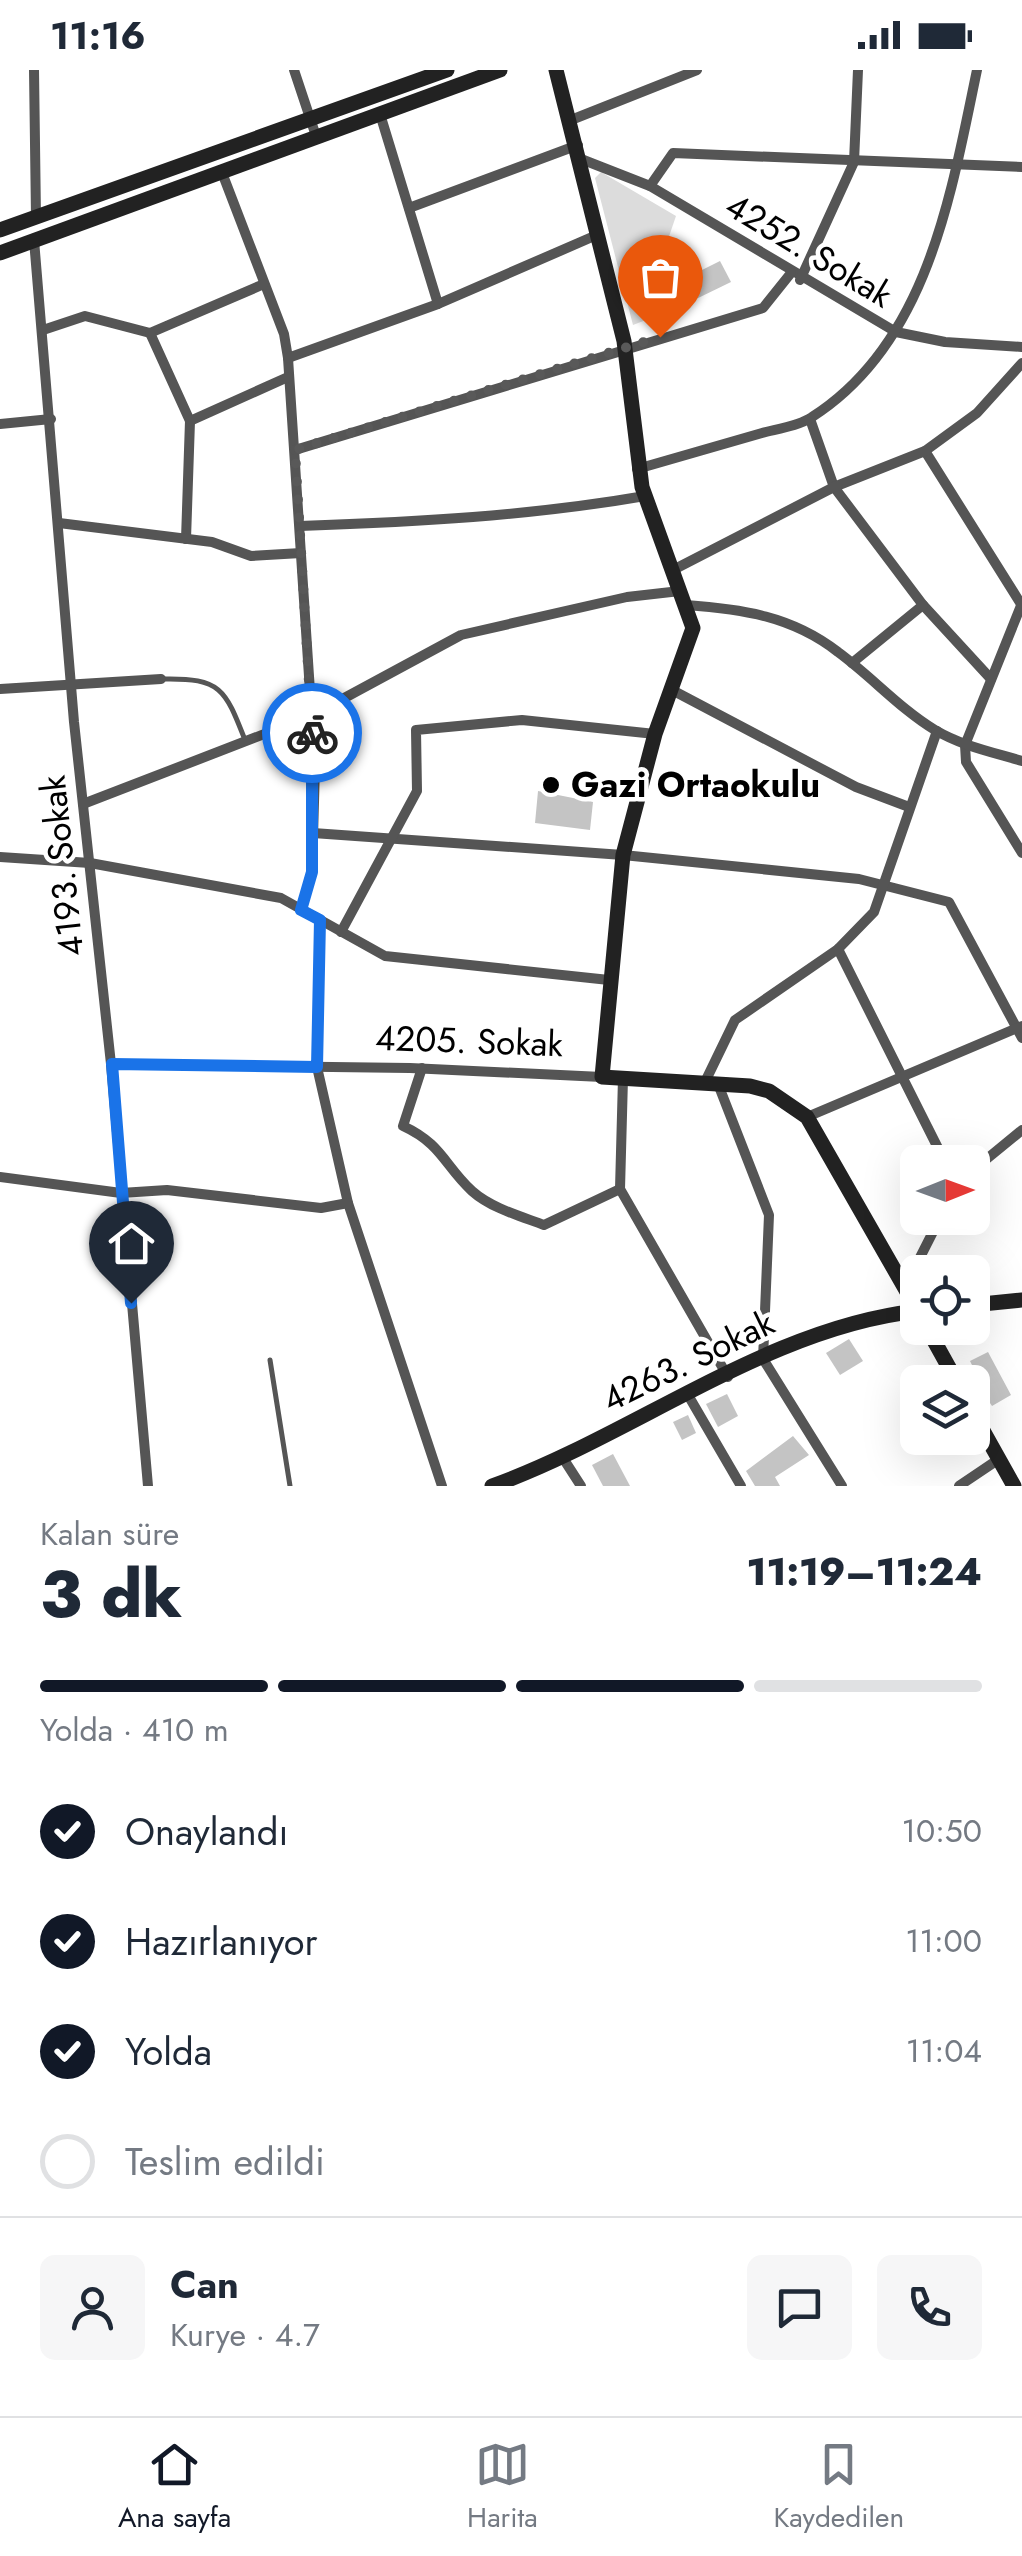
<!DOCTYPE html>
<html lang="tr">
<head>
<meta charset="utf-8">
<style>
  :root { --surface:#fff; --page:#f6f6f7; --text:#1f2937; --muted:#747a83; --line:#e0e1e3; --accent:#111827 }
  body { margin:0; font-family:Jost,sans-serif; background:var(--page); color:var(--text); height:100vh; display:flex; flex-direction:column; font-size:38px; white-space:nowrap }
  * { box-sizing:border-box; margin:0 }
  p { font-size:32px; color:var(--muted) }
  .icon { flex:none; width:55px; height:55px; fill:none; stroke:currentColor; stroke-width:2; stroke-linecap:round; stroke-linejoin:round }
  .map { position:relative; height:1416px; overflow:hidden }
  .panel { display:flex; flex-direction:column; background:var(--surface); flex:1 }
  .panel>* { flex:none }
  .needle { width:65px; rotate:89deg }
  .fabs { position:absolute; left:900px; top:1075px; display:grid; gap:20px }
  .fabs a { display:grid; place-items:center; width:90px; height:90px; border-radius:15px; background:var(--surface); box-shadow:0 10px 40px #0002; font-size:50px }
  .pin { position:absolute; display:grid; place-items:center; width:85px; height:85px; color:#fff; margin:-102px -42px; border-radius:50% 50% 50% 0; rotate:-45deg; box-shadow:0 0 10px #0007 }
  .pin .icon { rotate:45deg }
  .courier { position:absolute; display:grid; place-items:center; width:100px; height:100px; margin:-50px; border:8px solid #1a73e8; border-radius:50%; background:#fff; color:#222; box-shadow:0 2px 12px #0007 }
  .headline em { font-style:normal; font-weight:800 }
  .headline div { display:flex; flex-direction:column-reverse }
  .headline { display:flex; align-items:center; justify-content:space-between; height:170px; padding:0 40px }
  h1 { font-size:65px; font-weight:800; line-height:75px }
  .bar { display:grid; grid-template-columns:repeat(4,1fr); gap:15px 10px; align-content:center; height:120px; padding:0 40px }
  .bar i { height:12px; border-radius:8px; background:var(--line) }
  .bar .selected { background:var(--accent) }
  .bar p { grid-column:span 4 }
  .line { display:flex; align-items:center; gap:25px; padding:0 40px; border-top:2px solid var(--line) }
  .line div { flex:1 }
  .round { display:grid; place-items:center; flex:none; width:105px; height:105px; border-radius:15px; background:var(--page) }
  ol { padding:0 40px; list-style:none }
  li { display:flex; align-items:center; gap:30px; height:110px }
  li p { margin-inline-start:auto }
  li .icon { padding:10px; border-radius:50%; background:var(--accent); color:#fff; stroke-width:4 }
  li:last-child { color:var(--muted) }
  li i { width:55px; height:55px; border:5px solid var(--line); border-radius:50% }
  .status { display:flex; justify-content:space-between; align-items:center; height:70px; padding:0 50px; background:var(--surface); direction:ltr }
  .status svg { height:28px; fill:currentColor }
  .menu { display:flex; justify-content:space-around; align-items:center; height:140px; border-top:2px solid var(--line); background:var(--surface); font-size:28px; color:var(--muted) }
  .menu a { display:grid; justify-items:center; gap:5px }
  .menu .selected { color:var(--accent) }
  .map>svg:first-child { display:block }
  .green { fill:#dcdcdc }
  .building { fill:#c4c4c4 }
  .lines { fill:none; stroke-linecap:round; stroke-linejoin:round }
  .lane { stroke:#555; stroke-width:5 }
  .street { stroke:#555; stroke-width:10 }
  .secondary { stroke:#222; stroke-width:15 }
  .done { stroke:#595959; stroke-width:10; stroke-dasharray:0 18 }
  .route { stroke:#1a73e8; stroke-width:12 }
  .poi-dot { fill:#000; stroke:#fff; stroke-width:4 }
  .labels { text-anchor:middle; stroke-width:9; stroke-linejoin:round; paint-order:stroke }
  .street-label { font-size:35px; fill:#000; stroke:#fff }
  .poi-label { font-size:35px; font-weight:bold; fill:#000; stroke:#fff; text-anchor:start }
</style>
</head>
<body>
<div class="status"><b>11:16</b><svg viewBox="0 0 49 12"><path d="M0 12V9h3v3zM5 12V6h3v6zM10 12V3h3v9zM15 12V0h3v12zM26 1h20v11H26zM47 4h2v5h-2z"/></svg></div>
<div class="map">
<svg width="1022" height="1416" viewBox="0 0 1022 1416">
  <rect width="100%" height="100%" fill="#fff"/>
  <polygon class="green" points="601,102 676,146 664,181 687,234 633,255 595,108"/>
  <g class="building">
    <polygon points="720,191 731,212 694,230 684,209"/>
    <polygon points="538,721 593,732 590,760 535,753"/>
    <polygon points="849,1269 863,1291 840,1305 826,1283"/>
    <polygon points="988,1282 1011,1325 992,1336 968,1300 973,1297 970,1291"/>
    <polygon points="727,1324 738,1346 718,1357 706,1334"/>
    <polygon points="688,1345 696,1363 682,1370 673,1352"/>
    <polygon points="793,1366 809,1385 775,1407 780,1416 755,1416 746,1401"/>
    <polygon points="613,1384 630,1416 603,1416 592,1395"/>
  </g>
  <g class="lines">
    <g class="lane">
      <path d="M164 609C221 608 225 619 245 670"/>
      <polyline points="270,1290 290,1416"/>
    </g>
    <g class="street">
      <polyline points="34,0 36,147"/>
      <polyline points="294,0 316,66"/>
      <polyline points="380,44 438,234"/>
      <polyline points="571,50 697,0"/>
      <polyline points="581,89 650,116 896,262 945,272 1022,277"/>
      <polyline points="221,100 284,264 288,288 315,697 312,802 301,839"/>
      <polyline points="650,116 673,83 1022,97"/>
      <polyline points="409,138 578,75"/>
      <polyline points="34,170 74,652 111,994 148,1416"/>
      <polyline points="800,210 854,92 858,0"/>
      <polyline points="43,260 85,246 150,263 264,214"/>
      <polyline points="150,263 190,351 186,469"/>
      <polyline points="288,288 438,234 599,164"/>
      <polyline points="810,349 834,417 923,535 991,609"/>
      <polyline points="190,351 288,307"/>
      <polyline points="0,354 51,349"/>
      <polyline points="295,380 763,238 791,203"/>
      <polyline points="925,381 1021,534"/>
      <path d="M637 399C679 387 720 375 762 363 777 359 799 356 812 347 928 273 951 124 977 0"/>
      <polyline points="59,453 212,472 251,486 301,483"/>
      <path d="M300 456C416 452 530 446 645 426"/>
      <polyline points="671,501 834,417 925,381 977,343 1022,293"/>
      <polyline points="1022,533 965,675 966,692 1022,783"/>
      <path d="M686 535C742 539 792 546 838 582 872 607 899 638 935 660 962 676 992 682 1022 691"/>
      <polyline points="852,593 923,535"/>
      <polyline points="0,619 161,609"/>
      <polyline points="672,620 856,717 909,737"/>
      <polyline points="83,734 311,646 461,565 627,527 680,521"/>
      <polyline points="313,763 623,785 859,809 949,832 1022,968"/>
      <polyline points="0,787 90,793 281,828 385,886 609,910"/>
      <polyline points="320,850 317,997 348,1133 442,1416"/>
      <polyline points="341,862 417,721 416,660 522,650 655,664"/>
      <polyline points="838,879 945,1092"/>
      <polyline points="111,994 410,998 602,1007"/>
      <path d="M422 998 403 1056C442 1074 444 1095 472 1121 491 1138 520 1146 544 1155L620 1119"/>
      <polyline points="623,1008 620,1119 728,1307"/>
      <polyline points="704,1014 735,950 838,879 874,842 937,661"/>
      <polyline points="718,1014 769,1145 763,1289 842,1416"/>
      <polyline points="807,1047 1022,956"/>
      <polyline points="972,1101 1022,1060"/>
      <polyline points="0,1107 121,1123 167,1120 321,1138 348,1133"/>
      <polyline points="905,1217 940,1148"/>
      <polyline points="688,1325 741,1416"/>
      <polyline points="561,1385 581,1416"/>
      <polyline points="959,1416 999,1389"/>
    </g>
    <g class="secondary">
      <polyline points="556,0 624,271 642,417 693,558 655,664 623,785 602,1007 750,1016 769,1021 807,1047 918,1241"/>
      <polyline points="0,160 447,0"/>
      <polyline points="0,183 500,0"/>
      <polyline points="972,1235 1022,1230"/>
      <polyline points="927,1258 957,1312"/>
      <polyline points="972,1341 1014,1416"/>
      <path d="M492 1416C632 1366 768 1257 918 1241"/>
    </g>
  </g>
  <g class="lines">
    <polyline class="done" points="312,663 295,380 660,267"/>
    <polyline class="route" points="131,1233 112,994 317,997 320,850 301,840 312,802 312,663"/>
  </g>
  <circle class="poi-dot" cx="551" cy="715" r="10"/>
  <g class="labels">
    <g class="street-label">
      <text transform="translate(809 180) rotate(31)" y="12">4252. Sokak</text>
      <text transform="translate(62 796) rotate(-96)" y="12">4193. Sokak</text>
      <text transform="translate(469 971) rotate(2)" y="12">4205. Sokak</text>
      <text transform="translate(688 1291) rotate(-26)" y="12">4263. Sokak</text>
    </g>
    <g class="poi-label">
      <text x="571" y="727">Gazi Ortaokulu</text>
    </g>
  </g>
</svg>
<div class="fabs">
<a><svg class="needle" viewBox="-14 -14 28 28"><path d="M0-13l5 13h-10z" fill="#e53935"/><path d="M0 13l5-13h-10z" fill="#747a83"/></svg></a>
<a><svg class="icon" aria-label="locate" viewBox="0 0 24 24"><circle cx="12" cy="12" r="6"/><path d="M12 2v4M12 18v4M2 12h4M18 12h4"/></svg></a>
<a><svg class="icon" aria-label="layers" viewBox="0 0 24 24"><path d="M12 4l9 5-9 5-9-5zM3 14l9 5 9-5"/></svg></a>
</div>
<div class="pin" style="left:660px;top:267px;background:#ea580c"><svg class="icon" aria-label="bag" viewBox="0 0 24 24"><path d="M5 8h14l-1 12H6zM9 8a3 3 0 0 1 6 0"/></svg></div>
<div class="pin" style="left:131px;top:1233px;background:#1f2937"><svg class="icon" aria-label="home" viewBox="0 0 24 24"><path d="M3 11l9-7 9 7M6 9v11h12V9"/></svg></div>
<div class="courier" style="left:312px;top:663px"><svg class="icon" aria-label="bike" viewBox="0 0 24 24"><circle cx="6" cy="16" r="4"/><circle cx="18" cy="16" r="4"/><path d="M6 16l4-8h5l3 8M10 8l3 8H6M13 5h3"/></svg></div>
</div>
<section class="panel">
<div class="headline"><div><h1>3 dk</h1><p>Kalan süre</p></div><em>11:19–11:24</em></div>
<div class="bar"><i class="selected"></i><i class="selected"></i><i class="selected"></i><i></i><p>Yolda · 410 m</p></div>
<ol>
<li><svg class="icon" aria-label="check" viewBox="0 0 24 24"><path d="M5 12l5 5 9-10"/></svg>Onaylandı<p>10:50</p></li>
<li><svg class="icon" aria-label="check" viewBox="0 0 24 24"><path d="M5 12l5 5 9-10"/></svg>Hazırlanıyor<p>11:00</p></li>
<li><svg class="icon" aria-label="check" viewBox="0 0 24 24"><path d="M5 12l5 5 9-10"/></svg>Yolda<p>11:04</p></li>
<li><i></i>Teslim edildi</li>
</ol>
<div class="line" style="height:180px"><a class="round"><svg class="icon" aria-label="person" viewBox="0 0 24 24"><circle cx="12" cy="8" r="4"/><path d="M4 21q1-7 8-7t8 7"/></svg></a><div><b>Can</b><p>Kurye · 4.7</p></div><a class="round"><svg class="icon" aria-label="chat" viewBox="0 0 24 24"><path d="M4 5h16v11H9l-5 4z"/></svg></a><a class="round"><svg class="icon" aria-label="phone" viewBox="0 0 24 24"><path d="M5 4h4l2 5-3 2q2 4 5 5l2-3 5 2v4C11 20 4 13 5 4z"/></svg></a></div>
</section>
<nav class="menu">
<a class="selected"><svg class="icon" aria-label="home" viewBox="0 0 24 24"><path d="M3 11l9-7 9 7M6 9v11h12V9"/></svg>Ana sayfa</a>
<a><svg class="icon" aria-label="map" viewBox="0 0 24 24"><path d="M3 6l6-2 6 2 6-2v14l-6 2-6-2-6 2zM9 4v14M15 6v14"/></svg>Harita</a>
<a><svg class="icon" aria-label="saved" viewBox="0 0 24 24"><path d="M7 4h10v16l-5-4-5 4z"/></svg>Kaydedilen</a>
</nav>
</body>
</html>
